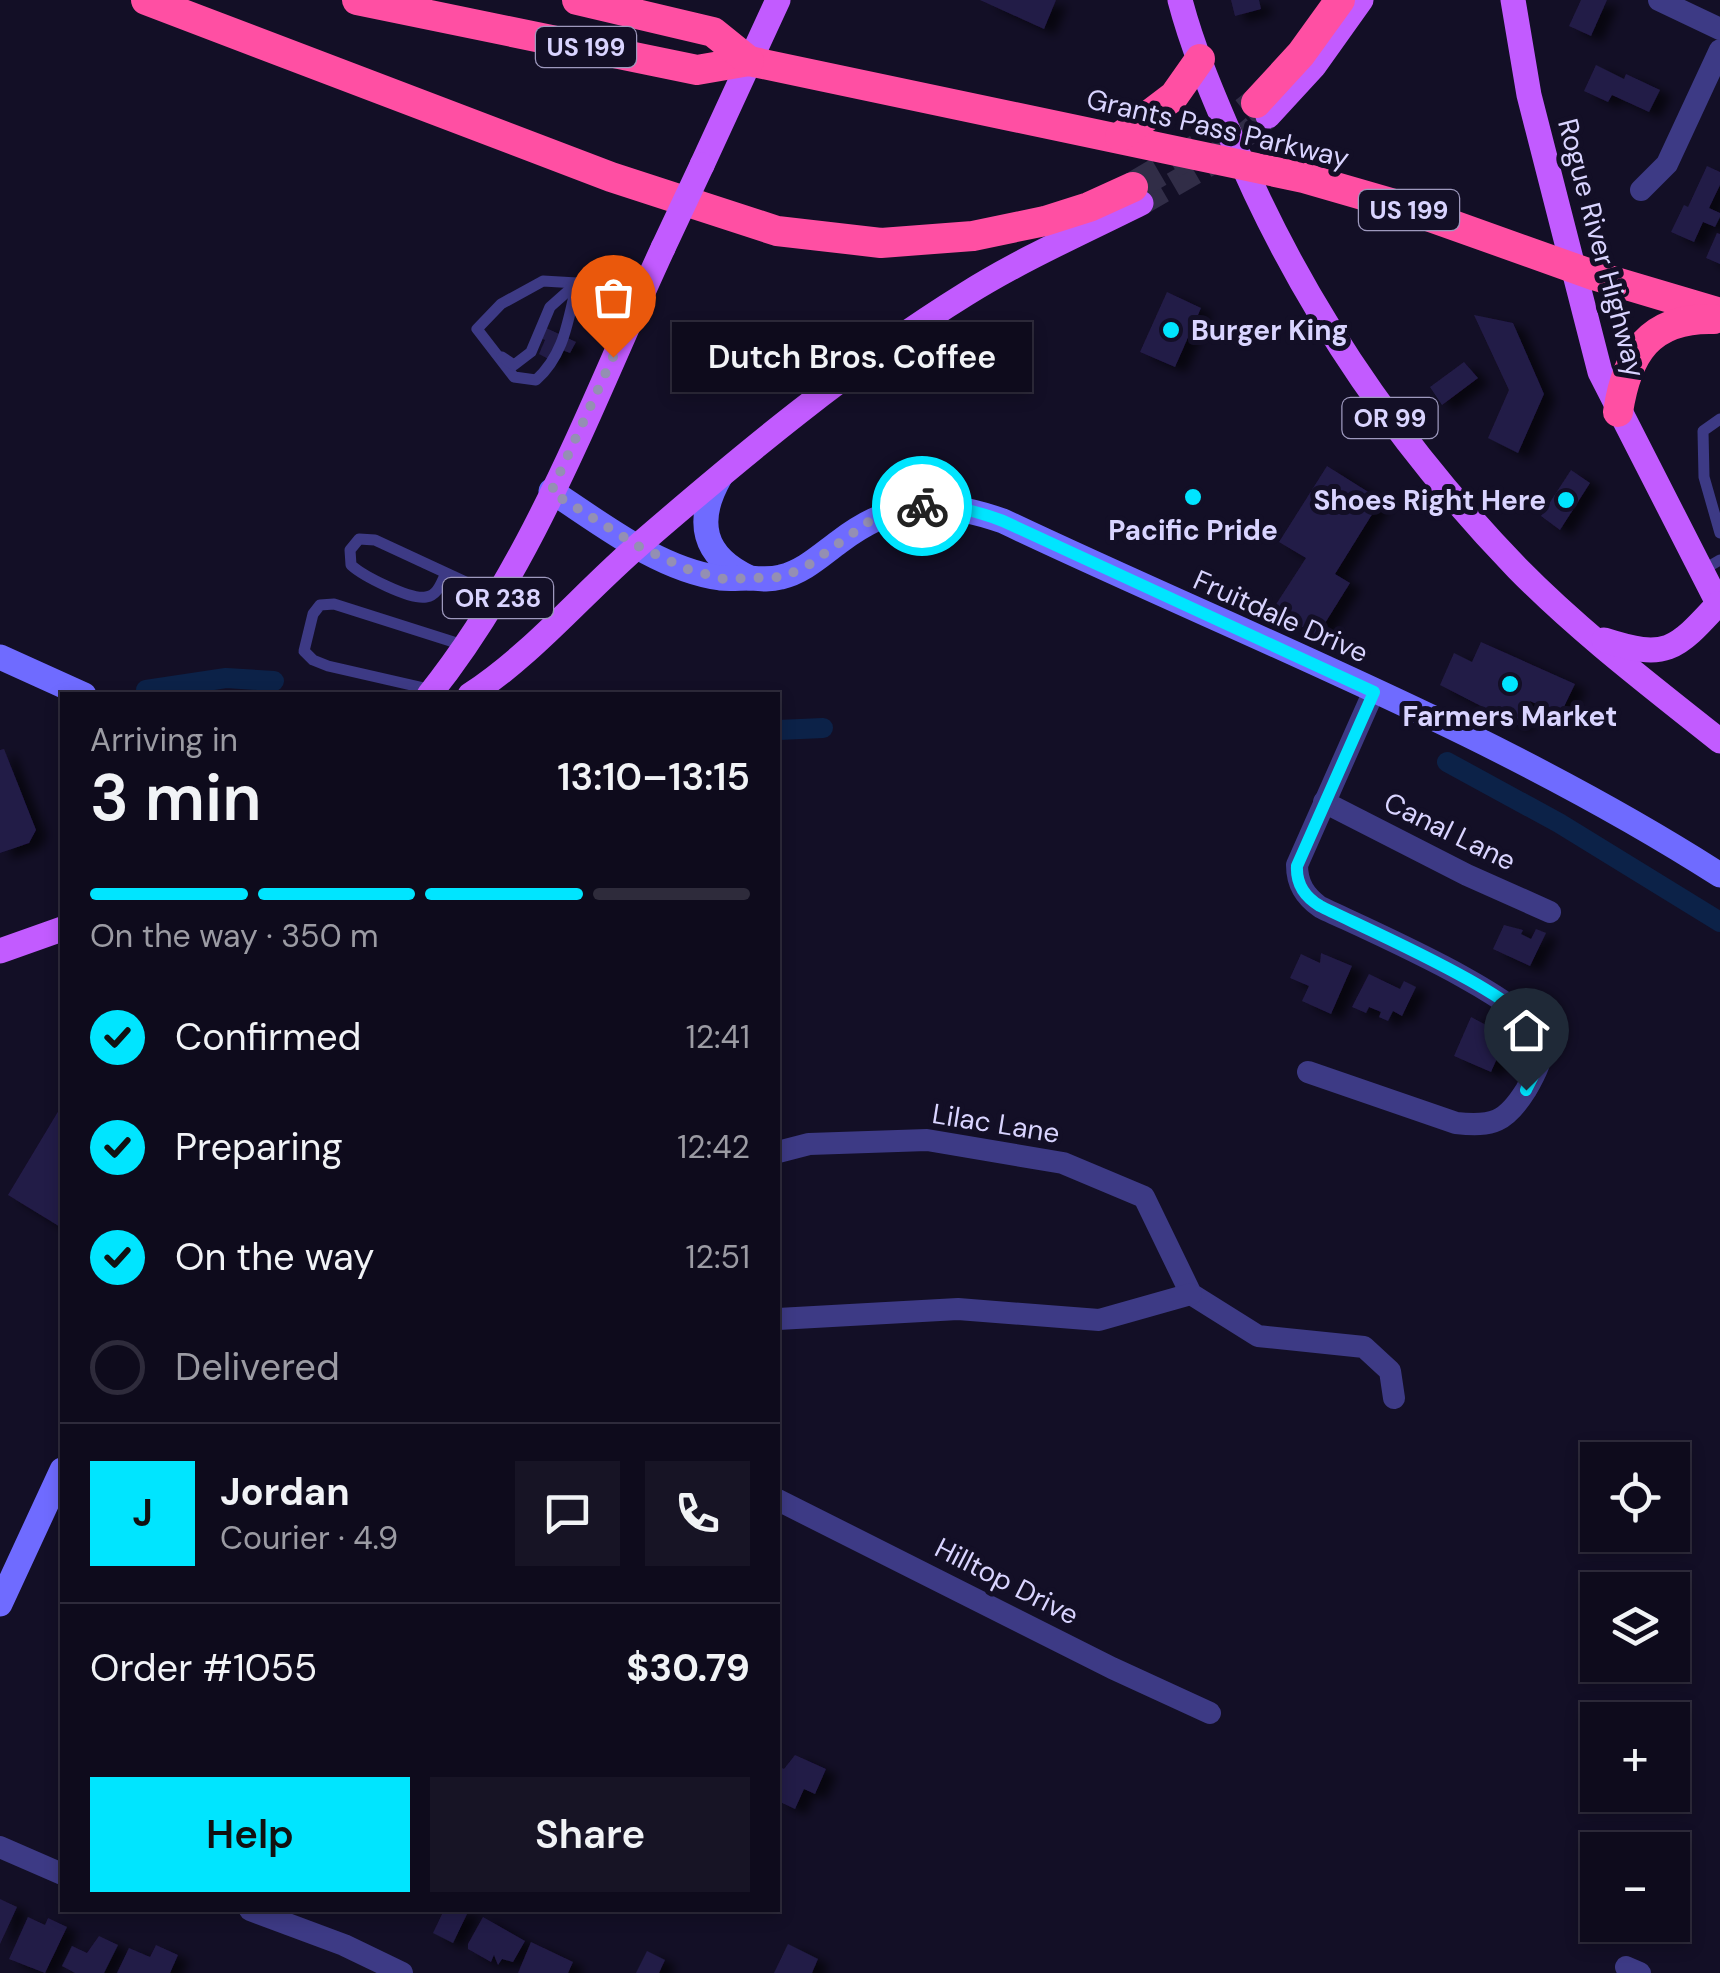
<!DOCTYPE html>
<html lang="en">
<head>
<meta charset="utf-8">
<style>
  :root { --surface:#0e0b1c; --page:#171425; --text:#f1f3f6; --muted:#9b9ba3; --line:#2e2b3b; --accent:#00e5ff }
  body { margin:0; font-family:"DM Sans",sans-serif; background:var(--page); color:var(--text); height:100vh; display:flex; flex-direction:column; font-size:38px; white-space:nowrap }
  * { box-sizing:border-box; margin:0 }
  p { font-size:32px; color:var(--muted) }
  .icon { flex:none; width:55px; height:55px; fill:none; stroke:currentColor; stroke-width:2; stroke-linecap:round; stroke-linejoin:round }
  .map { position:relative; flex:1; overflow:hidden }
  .panel { position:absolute; left:60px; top:692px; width:720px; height:1220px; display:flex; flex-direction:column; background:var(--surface); border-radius:0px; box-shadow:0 5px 15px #0003,0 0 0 2px var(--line) }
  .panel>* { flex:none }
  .fabs { position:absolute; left:1580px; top:1442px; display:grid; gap:20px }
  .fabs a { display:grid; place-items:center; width:110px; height:110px; border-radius:0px; background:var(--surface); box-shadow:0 5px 15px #0003,0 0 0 2px var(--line); font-size:50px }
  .pin { position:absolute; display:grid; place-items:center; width:85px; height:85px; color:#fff; margin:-102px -42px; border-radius:50% 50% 50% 0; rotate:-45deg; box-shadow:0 0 10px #0007 }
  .pin .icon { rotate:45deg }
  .courier { position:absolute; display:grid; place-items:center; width:100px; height:100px; margin:-50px; border:8px solid #00e5ff; border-radius:50%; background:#fff; color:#222; box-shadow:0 2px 12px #0007 }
  .bubble { position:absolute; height:70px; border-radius:0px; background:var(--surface); box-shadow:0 5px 15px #0003,0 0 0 2px var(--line); font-size:32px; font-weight:600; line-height:70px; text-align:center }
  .head em { font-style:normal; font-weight:600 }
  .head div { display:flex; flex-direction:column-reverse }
  .head { display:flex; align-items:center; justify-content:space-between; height:170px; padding:0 30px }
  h1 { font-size:65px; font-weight:600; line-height:75px }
  .bar { display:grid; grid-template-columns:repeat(4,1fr); gap:15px 10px; align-content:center; height:120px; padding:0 30px }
  .bar i { height:12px; border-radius:8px; background:var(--line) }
  .bar .on { background:var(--accent) }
  .bar p { grid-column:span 4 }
  .line { display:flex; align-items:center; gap:25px; padding:0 30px; border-top:2px solid var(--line) }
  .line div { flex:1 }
  .round { display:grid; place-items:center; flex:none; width:105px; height:105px; border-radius:0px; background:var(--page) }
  ol { padding:0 30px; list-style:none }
  li { display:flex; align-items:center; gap:30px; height:110px }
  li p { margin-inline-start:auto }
  li .icon { padding:10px; border-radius:50%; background:var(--accent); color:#111; stroke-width:4 }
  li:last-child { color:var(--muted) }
  li i { width:55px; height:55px; border:5px solid var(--line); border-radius:50% }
  .action { display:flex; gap:20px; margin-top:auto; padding:20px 30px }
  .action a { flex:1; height:115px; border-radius:0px; background:var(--accent); color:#111; font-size:40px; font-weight:600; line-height:115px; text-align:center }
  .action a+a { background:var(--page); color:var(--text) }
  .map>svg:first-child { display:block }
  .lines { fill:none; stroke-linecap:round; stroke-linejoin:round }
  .canal { stroke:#0c2248; stroke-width:20 }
  .building { fill:#241b47; filter:url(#shadow) }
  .primary-tunnel { stroke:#312d47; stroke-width:25; stroke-dasharray:25 12; stroke-linecap:butt }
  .highway-tunnel { stroke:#312d47; stroke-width:30; stroke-dasharray:30 15; stroke-linecap:butt }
  .lane { stroke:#3d3a85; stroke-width:11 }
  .street { stroke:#3d3a85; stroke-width:22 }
  .secondary { stroke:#6f6bff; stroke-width:25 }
  .primary { stroke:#c25bff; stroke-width:25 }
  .highway { stroke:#ff4fa3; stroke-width:30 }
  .primary-bridge { stroke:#c25bff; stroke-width:25 }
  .done { stroke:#948fb3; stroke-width:10; stroke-dasharray:0 18 }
  .route { stroke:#00e5ff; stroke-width:12 }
  .poi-dot { fill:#00e5ff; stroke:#130f26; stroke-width:4 }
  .labels { text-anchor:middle; stroke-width:10; stroke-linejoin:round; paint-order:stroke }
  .shield { fill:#130f26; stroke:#9e99be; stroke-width:2.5 }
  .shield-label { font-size:25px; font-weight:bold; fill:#d9d4ff }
  .street-label { font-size:28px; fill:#d9d4ff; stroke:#130f26 }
  .poi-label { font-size:28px; font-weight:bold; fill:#d9d4ff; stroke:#130f26 }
</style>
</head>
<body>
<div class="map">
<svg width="1720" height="1973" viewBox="0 0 1720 1973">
  <defs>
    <filter id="shadow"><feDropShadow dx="11" dy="6" stdDeviation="5" flood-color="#0009"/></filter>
  </defs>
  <rect width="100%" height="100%" fill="#130f26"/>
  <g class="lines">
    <g class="canal">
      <polyline points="146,690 226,678 274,681"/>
      <polyline points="778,730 823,728"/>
      <polyline points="1447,762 1559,823 1720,922"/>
    </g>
  </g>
  <g class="building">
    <polygon points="980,0 1056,0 1044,29"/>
    <polygon points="1231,0 1259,0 1261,9 1235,16"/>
    <polygon points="1581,0 1607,0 1591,36 1569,26"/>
    <polygon points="1596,65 1624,79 1626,74 1660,90 1649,112 1612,95 1608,102 1584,91"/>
    <polygon points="1707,166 1720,172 1720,185 1709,208 1720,213 1720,217 1715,227 1703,222 1694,242 1671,232 1684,205 1688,207"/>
    <polygon points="1717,233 1720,234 1720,264 1706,258"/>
    <polygon points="1167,292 1201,308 1175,367 1140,352"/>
    <polygon points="1474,315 1513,323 1544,394 1518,453 1488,438 1509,390"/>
    <polygon points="542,326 576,342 570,353 560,349 554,362 539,354 545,340 537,336"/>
    <polygon points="1464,362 1478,378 1442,405 1430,387"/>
    <polygon points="1327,466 1381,500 1335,574 1350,583 1317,636 1273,609 1306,558 1279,542"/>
    <polygon points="1571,470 1590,483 1560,530 1541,516"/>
    <polygon points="1481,642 1575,684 1560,715 1530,701 1520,726 1440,685 1454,653 1472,662"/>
    <polygon points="4,749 36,830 29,843 0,853 0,750"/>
    <polygon points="1504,925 1523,930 1521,934 1531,939 1536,929 1546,933 1530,966 1493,949"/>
    <polygon points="1321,953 1352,966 1331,1014 1302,1001 1309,986 1290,978 1301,954 1320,963"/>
    <polygon points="1369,974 1400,989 1404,981 1416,987 1402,1016 1393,1011 1388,1021 1379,1017 1381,1012 1369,1007 1366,1013 1352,1007"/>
    <polygon points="1471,1017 1488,1026 1491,1021 1510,1029 1491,1072 1454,1056"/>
    <polygon points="62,1105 62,1228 8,1195"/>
    <polygon points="795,1755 826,1769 815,1794 804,1789 795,1809 778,1801 778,1766 784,1769"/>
    <polygon points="0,1899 17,1907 0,1944"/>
    <polygon points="444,1910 469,1910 453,1943 433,1933"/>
    <polygon points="28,1917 45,1925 48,1918 67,1927 45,1973 9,1959"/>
    <polygon points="483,1917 525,1941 513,1962 502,1959 498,1965 494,1955 491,1962 468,1949 468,1944"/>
    <polygon points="99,1936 118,1945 104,1973 75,1973 62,1966 72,1946 87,1953"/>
    <polygon points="531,1942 573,1962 568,1973 518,1973"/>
    <polygon points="788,1944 818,1959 812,1973 774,1973"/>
    <polygon points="156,1945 178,1955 170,1973 117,1973 129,1948 150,1957"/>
    <polygon points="647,1951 665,1960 659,1973 636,1973"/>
  </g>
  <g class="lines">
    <polyline class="primary-tunnel" points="1141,203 1212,162 1268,116"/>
    <polyline class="highway-tunnel" points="1133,187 1201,147 1256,103"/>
    <g class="lane">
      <path d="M543 281 577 283C568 319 565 354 536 380L514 377 477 329 501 304Z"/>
      <polyline points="502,357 514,365 531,352 550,307 577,283"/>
      <polyline points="1720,419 1703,431 1704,477 1720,533"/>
      <polyline points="1701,571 1720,560"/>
      <path d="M446 573C441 583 438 595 426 597 410 600 363 576 351 565L350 550 359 539 375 540 498 597"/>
      <polyline points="433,690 328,666 313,660 304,651 313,614 320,605 334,604 463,645"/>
    </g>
    <g class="street">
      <polyline points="1659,0 1720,29"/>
      <polyline points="1641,190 1667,164 1720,50"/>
      <polyline points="1324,802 1467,875 1550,912"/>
      <path d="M1308 1072 1456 1123C1493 1127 1506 1122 1526 1090 1534 1076 1545 1057 1541 1040 1533 1000 1361 927 1320 907 1305 896 1297 884 1297 865L1374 691"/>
      <polyline points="778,1152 809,1144 927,1140 1063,1163 1144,1197 1191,1294 1258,1336 1364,1347 1390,1371 1394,1398"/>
      <polyline points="778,1319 958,1309 1099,1320 1191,1294"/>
      <polyline points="778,1500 1112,1668 1210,1713"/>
      <polyline points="0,1847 62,1874"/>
      <polyline points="250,1910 344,1945 402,1973"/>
      <polyline points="1626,1967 1640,1973"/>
    </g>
    <g class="secondary">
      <path d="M720 477C695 521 702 556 750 578"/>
      <path d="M551 491C602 524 658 569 720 578 730 579 740 578 750 578 761 579 770 580 781 577 803 572 820 556 839 542 894 500 938 498 1003 521 1243 635 1495 731 1720 875"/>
      <polyline points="0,657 84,695"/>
      <polyline points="0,1604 62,1470"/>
    </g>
    <g class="primary">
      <path d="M1180 0C1192 46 1211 91 1230 135 1297 297 1396 443 1518 569 1580 632 1651 686 1720 741"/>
      <polyline points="1513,0 1529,95 1600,372 1720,607"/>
      <polyline points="1268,116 1314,66 1361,0"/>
      <polyline points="702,165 778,0"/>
      <path d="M1604 640C1666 660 1675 651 1718 604"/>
      <path d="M429 695C534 564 593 399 663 248"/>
      <path d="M470 695C534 653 582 594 640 544 743 455 850 366 966 294 1022 259 1083 232 1141 203"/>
      <polyline points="0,951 62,929"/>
    </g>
    <g class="highway">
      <polyline points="146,0 611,177 777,231 881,243 973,236 1045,221 1089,207 1133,187"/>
      <polyline points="357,0 697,70 749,61 1304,178 1394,204 1596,276 1720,313"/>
      <polyline points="577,0 713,32 749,61"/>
      <polyline points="1256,103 1301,54 1340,0"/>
      <polyline points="1120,137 1174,96 1200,59"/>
      <path d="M1618 412C1627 354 1649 317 1714 319"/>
    </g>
    <polyline class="primary-bridge" points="663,248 702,165"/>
  </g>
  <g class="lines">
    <polyline class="done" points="613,357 551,492 638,546 687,569 724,579 784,577 810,564 874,518 900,508 922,506"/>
    <path class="route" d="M922 506C951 504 976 511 1003 521L1374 692 1297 866C1296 884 1305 897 1320 906 1361 927 1534 1000 1541 1040 1545 1058 1533 1075 1526 1090"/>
  </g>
  <g class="poi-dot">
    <circle cx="1171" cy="330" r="10"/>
    <circle cx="1193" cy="497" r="10"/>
    <circle cx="1566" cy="500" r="10"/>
    <circle cx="1510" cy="684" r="10"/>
  </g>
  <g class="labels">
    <g class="shield">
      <rect x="536" y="27" width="100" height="40" rx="8"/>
      <rect x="1359" y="190" width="100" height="40" rx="8"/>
      <rect x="1342.5" y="398" width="95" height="40" rx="8"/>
      <rect x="443" y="578" width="110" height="40" rx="8"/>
    </g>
    <g class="shield-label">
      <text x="586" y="56">US 199</text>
      <text x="1409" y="219">US 199</text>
      <text x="1390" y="427">OR 99</text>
      <text x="498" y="607">OR 238</text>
    </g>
    <g class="street-label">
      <text transform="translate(1218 128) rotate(13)" y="10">Grants Pass Parkway</text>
      <text transform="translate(1602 248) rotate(75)" y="10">Rogue River Highway</text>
      <text transform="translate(1281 616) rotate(24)" y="10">Fruitdale Drive</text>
      <text transform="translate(1450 831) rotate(26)" y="10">Canal Lane</text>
      <text transform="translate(996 1123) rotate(9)" y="10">Lilac Lane</text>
      <text transform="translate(1007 1581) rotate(27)" y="10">Hilltop Drive</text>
    </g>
    <g class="poi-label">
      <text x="1191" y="340" text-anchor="start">Burger King</text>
      <text x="1546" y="510" text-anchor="end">Shoes Right Here</text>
      <text x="1193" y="540">Pacific Pride</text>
      <text x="1510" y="726">Farmers Market</text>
    </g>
  </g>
</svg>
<div class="fabs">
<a><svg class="icon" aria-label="locate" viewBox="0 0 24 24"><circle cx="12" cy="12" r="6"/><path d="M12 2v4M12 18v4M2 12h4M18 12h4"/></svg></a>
<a><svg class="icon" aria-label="layers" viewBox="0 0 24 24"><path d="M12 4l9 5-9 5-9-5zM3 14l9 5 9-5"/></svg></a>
<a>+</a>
<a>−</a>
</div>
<div class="pin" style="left:613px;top:357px;background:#ea580c"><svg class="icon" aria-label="bag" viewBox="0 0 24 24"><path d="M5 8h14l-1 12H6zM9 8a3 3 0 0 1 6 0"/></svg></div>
<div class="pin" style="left:1526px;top:1090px;background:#1f2937"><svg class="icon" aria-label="home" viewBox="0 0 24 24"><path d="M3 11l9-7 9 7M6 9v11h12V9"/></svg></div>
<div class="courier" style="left:922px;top:506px"><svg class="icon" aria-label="bike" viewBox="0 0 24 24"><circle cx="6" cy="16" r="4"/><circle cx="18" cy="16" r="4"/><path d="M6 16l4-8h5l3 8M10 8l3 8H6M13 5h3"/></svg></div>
<div class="bubble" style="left:672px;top:322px;width:360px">Dutch Bros. Coffee</div>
<section class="panel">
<div class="head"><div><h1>3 min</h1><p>Arriving in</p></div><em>13:10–13:15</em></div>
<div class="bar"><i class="on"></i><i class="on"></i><i class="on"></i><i></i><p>On the way · 350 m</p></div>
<ol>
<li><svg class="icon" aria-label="check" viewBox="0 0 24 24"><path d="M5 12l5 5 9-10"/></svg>Confirmed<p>12:41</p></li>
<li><svg class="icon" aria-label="check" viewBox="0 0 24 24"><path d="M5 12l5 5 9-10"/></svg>Preparing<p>12:42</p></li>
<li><svg class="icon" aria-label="check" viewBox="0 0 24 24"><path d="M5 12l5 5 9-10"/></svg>On the way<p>12:51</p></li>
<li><i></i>Delivered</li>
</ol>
<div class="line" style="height:180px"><b class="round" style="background:var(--accent);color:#111">J</b><div><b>Jordan</b><p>Courier · 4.9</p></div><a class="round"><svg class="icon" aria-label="chat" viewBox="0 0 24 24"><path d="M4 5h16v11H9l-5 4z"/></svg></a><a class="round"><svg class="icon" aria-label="phone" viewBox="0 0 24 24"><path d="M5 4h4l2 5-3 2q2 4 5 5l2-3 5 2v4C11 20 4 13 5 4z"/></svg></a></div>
<div class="line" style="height:130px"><div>Order #1055</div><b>$30.79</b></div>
<div class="action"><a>Help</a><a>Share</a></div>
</section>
</div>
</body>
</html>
